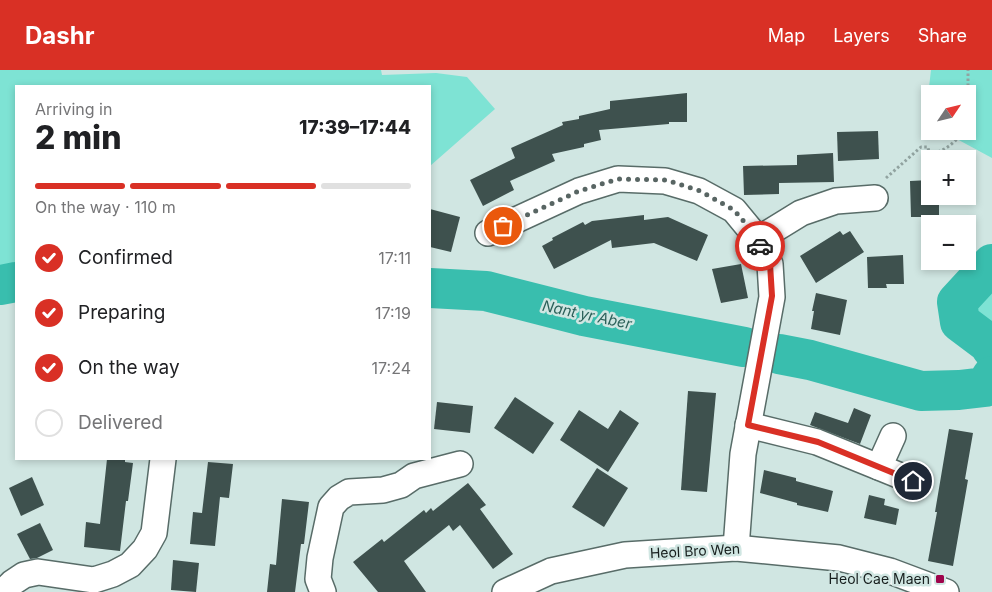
<!DOCTYPE html>
<html lang="en">
<head>
<meta charset="utf-8">
<style>
  :root { --surface:#fff; --page:#f6f6f6; --text:#202124; --muted:#757577; --line:#e0e0e0; --accent:#d93025 }
  body { margin:0; font-family:Inter,sans-serif; background:var(--page); color:var(--text); height:100vh; display:flex; flex-direction:column; font-size:19px; white-space:nowrap }
  * { box-sizing:border-box; margin:0 }
  p { font-size:16px; color:var(--muted) }
  .icon { flex:none; width:28px; height:28px; fill:none; stroke:currentColor; stroke-width:2; stroke-linecap:round; stroke-linejoin:round }
  .map { position:relative; flex:1; overflow:hidden }
  .details { position:absolute; left:15px; top:15px; width:416px; height:375px; display:flex; flex-direction:column; background:var(--surface); border-radius:0px; box-shadow:0 2px 8px #0003 }
  .details>* { flex:none }
  .needle { width:32px; rotate:55deg }
  .controls { position:absolute; left:921px; top:15px; display:grid; gap:10px }
  .controls a { display:grid; place-items:center; width:55px; height:55px; border-radius:0px; background:var(--surface); box-shadow:0 2px 8px #0003; font-size:25px }
  .pin { position:absolute; display:grid; place-items:center; width:42px; height:42px; color:#fff; margin:-21px; border:2px solid #fff; border-radius:50%; box-shadow:0 1px 5px #0007 }
  .courier { position:absolute; display:grid; place-items:center; width:50px; height:50px; margin:-25px; border:4px solid #d93025; border-radius:50%; background:#fff; color:#222; box-shadow:0 1px 6px #0007 }
  .headline em { font-style:normal; font-weight:800 }
  .headline div { display:flex; flex-direction:column-reverse }
  .headline { display:flex; align-items:center; justify-content:space-between; height:85px; padding:0 20px }
  h1 { font-size:32px; font-weight:800; line-height:38px }
  .bar { display:grid; grid-template-columns:repeat(4,1fr); gap:8px 5px; align-content:center; height:60px; padding:0 20px }
  .bar i { height:6px; border-radius:4px; background:var(--line) }
  .bar .selected { background:var(--accent) }
  .bar p { grid-column:span 4 }
  ol { padding:0 20px; list-style:none }
  li { display:flex; align-items:center; gap:15px; height:55px }
  li p { margin-inline-start:auto }
  li .icon { padding:5px; border-radius:50%; background:var(--accent); color:#fff; stroke-width:4 }
  li:last-child { color:var(--muted) }
  li i { width:28px; height:28px; border:2px solid var(--line); border-radius:50% }
  header { display:flex; align-items:center; gap:30px; box-sizing:border-box; height:70px; padding:0 25px; background:var(--accent); color:#fff }
  header strong { font-size:24px }
  nav { display:flex; gap:28px; margin-inline-start:auto; font-size:18px }
  .map>svg:first-child { display:block }
  .green { fill:#7ee3d4 }
  .lines { fill:none; stroke-linecap:round; stroke-linejoin:round }
  .river { stroke:#39beae; stroke-width:40 }
  .building { fill:#3e514e }
  .minor-casing { stroke:#586c68; stroke-width:28 }
  .path { stroke:#91a3a0; stroke-width:3; stroke-dasharray:2.5 2.5; stroke-linecap:butt }
  .minor { stroke:#fff; stroke-width:25 }
  .done { stroke:#586563; stroke-width:5; stroke-dasharray:0 9 }
  .route { stroke:#d93025; stroke-width:6 }
  .poi-dot { fill:#9e044b; stroke:#d0e6e2; stroke-width:2 }
  .labels { text-anchor:middle; stroke-width:5; stroke-linejoin:round; paint-order:stroke }
  .street-label { font-size:14px; fill:#171f1e; stroke:#d0e6e2 }
  .poi-label { font-size:14px; fill:#171f1e; stroke:#d0e6e2; text-anchor:end }
  .water-label { font-size:15px; font-style:italic; fill:#2c615a; stroke:#d0e6e2 }
</style>
</head>
<body>
<header>
<strong>Dashr</strong>
<nav><a>Map</a><a>Layers</a><a>Share</a></nav>
</header>
<div class="map">
<svg width="992" height="522" viewBox="0 0 992 522">
  <rect width="100%" height="100%" fill="#d0e6e2"/>
  <g class="green">
    <polygon points="0,0 381,0 382,5 436,3 467,7 495,39 430,96 430,16 16,16 16,212 0,215"/>
    <polygon points="931,0 992,0 992,88 942,61 968,61 968,24 930,24 930,55 925,52"/>
    <polygon points="992,194 992,279 988,273 960,252 957,232"/>
  </g>
  <g class="lines">
    <g class="river">
      <polyline points="992,194 957,232 960,252 988,273 992,279"/>
      <polyline points="0,215 16,212"/>
      <polyline points="430,218 486,221 584,246 744,277"/>
      <polyline points="779,284 810,290 921,321 959,320 985,317 992,306"/>
    </g>
  </g>
  <g class="building">
    <polygon points="687,23 687,52 669,52 669,54 599,60 601,70 584,74 584,77 552,84 555,91 510,111 514,120 483,136 470,110 515,88 511,78 563,55 562,52 579,49 579,46 610,39 610,31"/>
    <polygon points="878,61 879,89 838,91 837,62"/>
    <polygon points="833,83 834,112 779,113 779,124 744,125 743,96 797,95 797,85"/>
    <polygon points="930,110 930,126 939,126 939,147 911,147 910,111"/>
    <polygon points="430,139 460,147 451,182 430,177"/>
    <polygon points="644,145 644,150 668,147 708,165 697,191 654,173 612,178 611,170 554,199 542,176 553,170 552,168 583,152 585,155 592,151"/>
    <polygon points="840,161 843,165 850,161 864,182 816,213 800,186"/>
    <polygon points="903,185 904,214 886,214 887,218 868,218 867,187"/>
    <polygon points="741,194 748,228 721,233 712,199"/>
    <polygon points="816,223 847,230 840,265 811,259 814,241 812,241"/>
    <polygon points="688,321 716,323 707,422 681,420"/>
    <polygon points="515,327 554,353 533,384 494,358"/>
    <polygon points="437,332 473,336 470,363 434,359"/>
    <polygon points="854,338 871,345 860,374 810,355 815,342 848,353"/>
    <polygon points="579,340 608,359 620,340 639,353 608,402 560,370"/>
    <polygon points="949,359 973,363 965,409 968,410 953,496 928,491 937,442 935,442"/>
    <polygon points="107,389 125,389 125,392 133,393 128,431 126,431 120,481 84,477 86,452 100,454"/>
    <polygon points="208,392 233,394 229,428 220,427 215,476 190,474 193,442 202,443"/>
    <polygon points="597,398 628,418 604,457 572,437"/>
    <polygon points="764,400 796,408 796,411 833,421 828,442 797,435 797,433 760,423"/>
    <polygon points="32,407 44,435 21,446 9,418"/>
    <polygon points="468,413 486,435 480,439 513,484 493,499 460,455 453,461 449,455 404,491 426,522 378,522 353,492 382,469 384,472 424,440 426,443 431,438 433,441"/>
    <polygon points="869,425 885,429 884,435 899,439 896,455 864,448"/>
    <polygon points="282,429 309,432 304,474 301,474 295,522 267,522 270,494 276,495"/>
    <polygon points="40,453 53,480 37,488 30,489 17,464"/>
    <polygon points="173,490 199,493 196,522 171,520"/>
  </g>
  <g class="lines">
    <g class="minor-casing">
      <g id="minor">
        <polyline points="488,163 579,121 618,109 665,111 699,121 734,140 753,163 770,194 772,227 743,384 736,478"/>
        <polyline points="757,170 801,143 836,131 875,128"/>
        <polyline points="748,355 817,372 913,411"/>
        <polyline points="879,397 893,366"/>
        <polyline points="3,522 12,513 24,505 38,502 94,510 113,504 130,495 145,479 154,463 163,389"/>
        <polyline points="323,522 318,509 320,488 331,437 339,428 349,422 383,420 401,415 414,406 460,394"/>
        <polyline points="505,522 551,501 625,485 736,478 839,488 890,501 946,522"/>
      </g>
    </g>
    <g class="path">
      <polyline points="968,36 968,0"/>
      <path d="M886 108 921 77H928L929 84C944 82 955 73 963 61"/>
    </g>
    <use href="#minor" class="minor"/>
  </g>
  <g class="lines">
    <polyline class="done" points="503,156 579,121 618,109 666,110 700,121 734,140 753,162 760,176"/>
    <polyline class="route" points="760,176 770,194 772,226 748,355 818,372 913,411"/>
  </g>
  <rect class="poi-dot" x="935" y="504" width="10" height="10" rx="2.5"/>
  <g class="labels">
    <g class="street-label">
      <text transform="translate(695 481) rotate(-3)" y="5">Heol Bro Wen</text>
    </g>
    <g class="poi-label">
      <text x="930" y="514">Heol Cae Maen</text>
    </g>
    <g class="water-label">
      <text transform="translate(587 245) rotate(12)" y="5">Nant yr Aber</text>
    </g>
  </g>
</svg>
<div class="controls">
<a><svg class="needle" viewBox="-14 -14 28 28"><path d="M0-13l5 13h-10z" fill="#e53935"/><path d="M0 13l5-13h-10z" fill="#757577"/></svg></a>
<a>+</a>
<a>−</a>
</div>
<div class="pin" style="left:503px;top:156px;background:#ea580c"><svg class="icon" aria-label="bag" viewBox="0 0 24 24"><path d="M5 8h14l-1 12H6zM9 8a3 3 0 0 1 6 0"/></svg></div>
<div class="pin" style="left:913px;top:411px;background:#1f2937"><svg class="icon" aria-label="home" viewBox="0 0 24 24"><path d="M3 11l9-7 9 7M6 9v11h12V9"/></svg></div>
<div class="courier" style="left:760px;top:176px"><svg class="icon" aria-label="car" viewBox="0 0 24 24"><path d="M5 17H2v-5l4-1 3-4h7l3 4 3 1v5h-3M9 17h6M6 11h13"/><circle cx="7" cy="17" r="2"/><circle cx="17" cy="17" r="2"/></svg></div>
<section class="details">
<div class="headline"><div><h1>2 min</h1><p>Arriving in</p></div><em>17:39–17:44</em></div>
<div class="bar"><i class="selected"></i><i class="selected"></i><i class="selected"></i><i></i><p>On the way · 110 m</p></div>
<ol>
<li><svg class="icon" aria-label="check" viewBox="0 0 24 24"><path d="M5 12l5 5 9-10"/></svg>Confirmed<p>17:11</p></li>
<li><svg class="icon" aria-label="check" viewBox="0 0 24 24"><path d="M5 12l5 5 9-10"/></svg>Preparing<p>17:19</p></li>
<li><svg class="icon" aria-label="check" viewBox="0 0 24 24"><path d="M5 12l5 5 9-10"/></svg>On the way<p>17:24</p></li>
<li><i></i>Delivered</li>
</ol>
</section>
</div>
</body>
</html>
